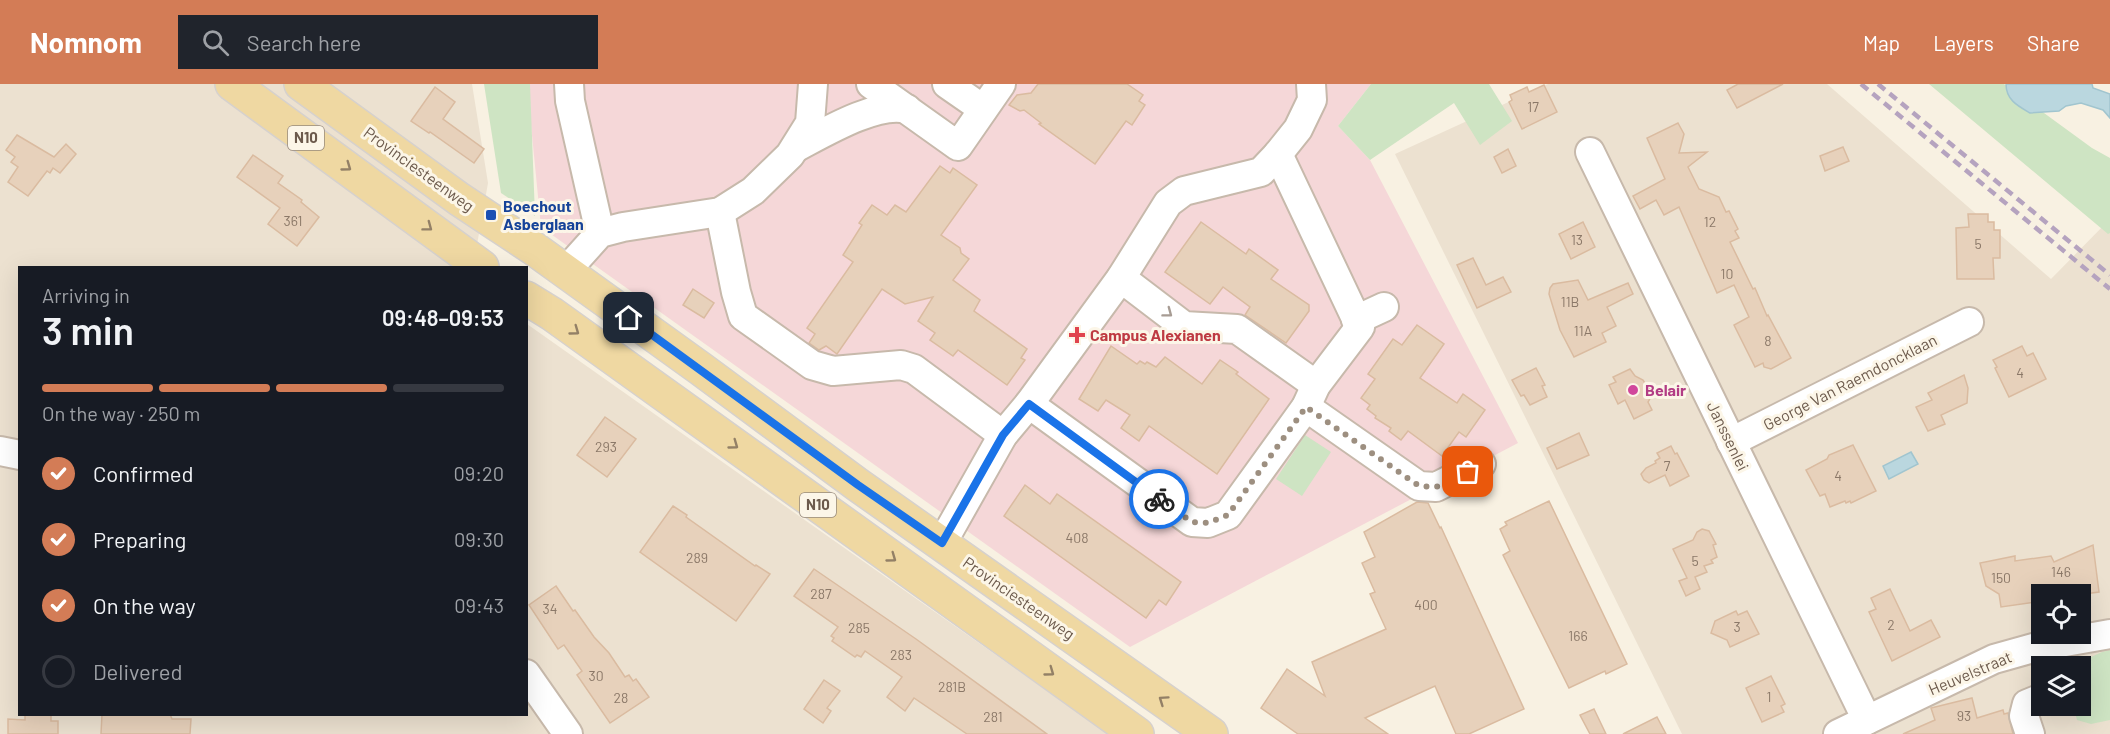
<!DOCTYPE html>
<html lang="en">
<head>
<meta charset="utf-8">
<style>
  :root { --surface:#171b24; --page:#20242c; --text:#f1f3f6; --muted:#9ea1a6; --line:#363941; --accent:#d37c56 }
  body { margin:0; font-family:Barlow,sans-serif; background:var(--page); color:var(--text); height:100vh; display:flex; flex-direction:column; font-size:22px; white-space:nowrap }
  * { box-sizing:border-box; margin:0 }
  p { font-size:20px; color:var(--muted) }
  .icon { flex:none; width:33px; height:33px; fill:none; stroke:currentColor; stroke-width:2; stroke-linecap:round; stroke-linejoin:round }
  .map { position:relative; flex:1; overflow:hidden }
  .sheet { position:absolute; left:18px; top:182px; width:510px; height:450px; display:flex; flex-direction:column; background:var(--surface); border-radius:0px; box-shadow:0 6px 24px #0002 }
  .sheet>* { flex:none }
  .tools { position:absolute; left:2031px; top:500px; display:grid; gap:12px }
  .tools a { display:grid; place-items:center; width:60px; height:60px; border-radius:0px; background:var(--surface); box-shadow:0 6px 24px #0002; font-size:30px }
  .pin { position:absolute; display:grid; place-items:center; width:51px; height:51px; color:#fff; margin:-26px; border-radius:12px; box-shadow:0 3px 9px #0006 }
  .courier { position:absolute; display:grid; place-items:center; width:60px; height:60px; margin:-30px; border:4px solid #1a73e8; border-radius:50%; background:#fff; color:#222; box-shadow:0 2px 8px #0007 }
  .headline em { font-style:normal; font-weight:600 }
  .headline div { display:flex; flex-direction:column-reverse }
  .headline { display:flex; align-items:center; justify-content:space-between; height:102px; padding:0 24px }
  h1 { font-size:39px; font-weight:600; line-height:45px }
  .bar { display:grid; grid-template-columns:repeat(4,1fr); gap:9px 6px; align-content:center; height:72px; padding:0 24px }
  .bar i { height:8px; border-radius:4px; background:var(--line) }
  .bar .on { background:var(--accent) }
  .bar p { grid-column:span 4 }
  ol { padding:0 24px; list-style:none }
  li { display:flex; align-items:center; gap:18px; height:66px }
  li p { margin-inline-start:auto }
  li .icon { padding:6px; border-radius:50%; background:var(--accent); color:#fff; stroke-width:4 }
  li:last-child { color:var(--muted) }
  li i { width:33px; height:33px; border:3px solid var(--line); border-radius:50% }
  header { display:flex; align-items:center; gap:36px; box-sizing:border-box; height:84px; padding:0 30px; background:var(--accent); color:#fff }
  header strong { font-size:28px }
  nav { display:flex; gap:33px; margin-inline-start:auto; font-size:21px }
  .search { width:420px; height:54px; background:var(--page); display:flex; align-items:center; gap:15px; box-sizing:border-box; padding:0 21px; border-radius:0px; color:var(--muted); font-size:22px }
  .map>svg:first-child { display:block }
  .residential { fill:#ece1d0; fill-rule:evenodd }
  .medical { fill:#f5d7d8 }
  .green { fill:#cee4c3 }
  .water { fill:#bad7df; stroke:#a1c5cf; stroke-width:1.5 }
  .building { fill:#e7d1bb; stroke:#dabba0; stroke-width:1.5 }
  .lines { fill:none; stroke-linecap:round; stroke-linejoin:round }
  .minor-casing { stroke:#c7b9ab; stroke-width:32 }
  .major-casing { stroke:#d6d1cd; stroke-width:36 }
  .minor { stroke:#fff; stroke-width:28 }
  .major { stroke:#efd8a2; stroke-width:33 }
  .rail { stroke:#b5a3bf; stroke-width:4.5; stroke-dasharray:9 6; stroke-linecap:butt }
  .oneway { stroke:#938066 }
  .oneway2 { stroke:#a79c94 }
  .done { stroke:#9d8f80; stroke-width:6; stroke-dasharray:0 10.8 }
  .route { stroke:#1a73e8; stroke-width:8 }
  .transit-dot { fill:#1a4fb4; stroke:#fcf6e8; stroke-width:2 }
  .health-dot { fill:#e0444e; stroke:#fcf6e8; stroke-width:2 }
  .hotel-dot { fill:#d1479c; stroke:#fcf6e8; stroke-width:2 }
  .labels { text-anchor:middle; stroke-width:6; stroke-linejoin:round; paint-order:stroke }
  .number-label { font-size:14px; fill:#8b7868 }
  .shield { fill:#fcf6e8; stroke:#97897b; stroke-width:1.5 }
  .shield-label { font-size:15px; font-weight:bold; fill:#6c5a4c }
  .street-label { font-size:16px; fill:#6c5a4c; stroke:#fcf6e8 }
  .transit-label { font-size:16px; font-weight:bold; fill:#164399; stroke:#fcf6e8; text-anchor:start }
  .health-label { font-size:16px; font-weight:bold; fill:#be3a42; stroke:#fcf6e8; text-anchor:start }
  .hotel-label { font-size:16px; font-weight:bold; fill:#b23c85; stroke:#fcf6e8; text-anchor:start }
</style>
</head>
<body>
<header>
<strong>Nomnom</strong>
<div class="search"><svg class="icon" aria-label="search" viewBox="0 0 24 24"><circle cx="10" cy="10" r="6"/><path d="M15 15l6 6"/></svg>Search here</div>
<nav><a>Map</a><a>Layers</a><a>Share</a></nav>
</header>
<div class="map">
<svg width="2110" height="650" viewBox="0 0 2110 650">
  <rect width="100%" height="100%" fill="#f8f1e2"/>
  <g class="residential">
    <polygon points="0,0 472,0 488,99 473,183 20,183 20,630 526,630 527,240 1108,650 0,650"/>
    <path d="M1548 0H1827L2051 195 2110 135V650H1682L1395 70ZM2042 510H2080V549H2042ZM2042 582H2080V621H2042Z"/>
  </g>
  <polygon class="medical" points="527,0 1371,0 1338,42 1370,76 1518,359 1130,563 541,143"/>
  <g class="green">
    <polygon points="484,0 530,0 535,132 501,109"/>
    <polygon points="1371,0 1489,0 1512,37 1480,61 1454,19 1370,76 1338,42"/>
    <polygon points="1929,0 2004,0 2092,64 2110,74 2110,149 2108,150"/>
    <polygon points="1305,351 1331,368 1302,412 1276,395"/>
    <polygon points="2110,566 2110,636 2091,640 2077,636 2073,621 2080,621 2080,582 2076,582 2076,580 2102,568"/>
  </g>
  <g class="water">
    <path d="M2006 0H2092L2093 4 2110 10V34L2103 26 2081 19 2066 22 2059 27 2030 29C2018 22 2006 16 2006 0Z"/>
    <polygon points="1911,368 1918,380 1889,395 1883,382"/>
  </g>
  <g class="building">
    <polygon points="1038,0 1127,0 1143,11 1139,17 1145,21 1132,41 1126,37 1095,80 1039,40 1041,39 1024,26 1020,27 1009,21 1017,11 1031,9"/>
    <polygon points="1738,0 1783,0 1737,24 1727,6"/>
    <polygon points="1544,1 1557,28 1522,45 1509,18 1512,16 1510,11 1527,3 1529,8"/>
    <polygon points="435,3 455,18 443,35 484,65 474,79 430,48 429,49 411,37"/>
    <polygon points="1678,39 1684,50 1679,69 1707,68 1688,83 1699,105 1719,113 1726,128 1729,127 1738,145 1735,147 1739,154 1730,158 1753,205 1755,204 1767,232 1768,231 1791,274 1771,285 1764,283 1763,279 1755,283 1734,241 1749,233 1734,201 1717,209 1679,123 1664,131 1656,116 1640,125 1633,112 1665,95 1647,54"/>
    <polygon points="17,51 54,73 66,60 76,70 60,89 53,84 50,89 47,87 28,112 8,98 18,83 11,78 15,73 6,66"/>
    <polygon points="1843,63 1849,77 1825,87 1820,72"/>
    <polygon points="1508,65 1516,82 1502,89 1494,73"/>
    <polygon points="253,71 283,92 278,99 302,116 301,118 319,133 297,162 268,140 280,124 237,93"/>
    <polygon points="940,82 950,89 953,84 977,101 941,151 960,164 961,169 969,175 953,196 980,216 974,227 1027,265 1021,274 1025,276 1007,301 958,266 953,272 930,256 935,249 918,237 933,213 905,220 882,205 837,270 826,262 819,266 809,259 815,250 807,244 853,178 843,171 862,141 859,139 872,121 887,131 895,121 906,128"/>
    <polygon points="1968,130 1988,130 1988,138 1994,138 1994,146 2000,146 2000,174 1993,174 1994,195 1957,195 1956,144 1969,143"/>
    <polygon points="1201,138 1246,170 1249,165 1278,186 1271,195 1309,221 1309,227 1286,259 1245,231 1250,223 1223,203 1210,220 1165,188"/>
    <polygon points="1583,138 1595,163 1571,175 1559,150"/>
    <polygon points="1473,174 1486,201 1503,193 1511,208 1477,224 1457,181"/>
    <polygon points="1578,196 1588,216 1628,199 1633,210 1607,223 1616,242 1602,249 1606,258 1574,273 1560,246 1549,210 1550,204 1553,200"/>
    <polygon points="693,205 714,219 704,234 683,221"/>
    <polygon points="1417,241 1444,260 1420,294 1457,319 1463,310 1485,326 1466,353 1459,348 1442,372 1408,347 1401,356 1389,347 1391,344 1375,334 1376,332 1367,325 1370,321 1361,314 1375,295 1368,290 1393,255 1402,261"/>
    <polygon points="1111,262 1137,280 1140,277 1145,280 1147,278 1156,283 1165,273 1202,300 1220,276 1238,288 1236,290 1269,315 1217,390 1149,342 1139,357 1121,344 1130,331 1106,316 1098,327 1079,315"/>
    <polygon points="2022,262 2027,272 2033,269 2046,295 2009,313 1995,284 1997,283 1993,276"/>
    <polygon points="1536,284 1545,301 1542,302 1547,313 1530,321 1524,311 1521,312 1512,296"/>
    <polygon points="1630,285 1635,292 1643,296 1648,304 1655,306 1648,318 1652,326 1634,335 1625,316 1618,320 1609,301 1616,298 1613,293"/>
    <polygon points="1964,291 1968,304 1967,319 1941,331 1945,340 1928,347 1916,323 1932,316 1928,309"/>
    <polygon points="605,333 636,355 607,393 577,371"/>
    <polygon points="1579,349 1589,371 1557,385 1547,364"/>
    <polygon points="1853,361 1876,407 1851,419 1850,417 1846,419 1845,417 1830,423 1825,410 1820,412 1806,386 1827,375 1829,371"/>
    <polygon points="1671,362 1675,370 1677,369 1689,392 1670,402 1665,391 1649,399 1644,396 1641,390 1646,384 1656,379 1655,377 1660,374 1657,369"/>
    <polygon points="1025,401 1050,420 1057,410 1181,498 1166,521 1159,516 1146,534 1004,432"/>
    <polygon points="1549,417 1627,580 1606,590 1605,587 1569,604 1503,471 1510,467 1500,445 1507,441 1505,438"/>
    <polygon points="1417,418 1428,419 1440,444 1441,443 1524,625 1469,650 1456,650 1435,602 1365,634 1388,650 1298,650 1261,624 1287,585 1325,612 1312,578 1386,545 1370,510 1375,508 1362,479 1375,473 1364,448"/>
    <polygon points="673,422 687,431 686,433 755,482 756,481 770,490 736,537 640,468"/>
    <polygon points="1702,445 1709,447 1716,460 1713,461 1717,473 1711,476 1713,479 1704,482 1707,488 1695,493 1700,505 1686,512 1679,497 1687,494 1673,465 1693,456 1697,448"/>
    <polygon points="2093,461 2099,508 2084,510 2042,510 2042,517 2001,523 1999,510 1986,502 1980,479 2015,472 2015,477 2051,472 2054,478"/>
    <polygon points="814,485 916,555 1047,650 967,650 914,614 905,627 887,613 902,593 865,567 861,573 857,571 855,573 832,557 834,554 831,552 838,543 794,512"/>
    <polygon points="556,502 573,527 575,526 594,553 609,569 625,593 629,591 633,597 636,595 649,613 610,639 577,591 582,587 564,561 558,565 529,521"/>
    <polygon points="1890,505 1910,547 1931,536 1940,553 1892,577 1869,528 1876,525 1871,514"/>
    <polygon points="1736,527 1738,531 1747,527 1759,550 1730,563 1727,556 1711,549 1715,537"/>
    <polygon points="1771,592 1785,620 1781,622 1784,628 1762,638 1746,604"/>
    <polygon points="824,596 840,607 827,624 831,627 823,639 804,625"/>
    <polygon points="1972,614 1977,634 2003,626 2004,630 2008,629 2013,650 1903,650 1935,636 1931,624"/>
    <polygon points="1594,625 1606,650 1590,650 1580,631"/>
    <polygon points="25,630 51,630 51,637 58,637 58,650 8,650 8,635 25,636"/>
    <polygon points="102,630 170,630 172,635 191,635 190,650 101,650"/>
    <polygon points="1657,633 1666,650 1623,650"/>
  </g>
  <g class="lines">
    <g class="minor-casing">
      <g id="minor">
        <polyline points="569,0 570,17 600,149"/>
        <polyline points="871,0 958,62 1001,0"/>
        <polyline points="947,0 983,25"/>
        <path d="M795 64C822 50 876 17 907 25"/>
        <polyline points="1590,68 1867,636"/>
        <polyline points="720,128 736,208 743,232 812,281 833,287 901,281 914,285 1003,351"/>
        <polyline points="565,188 600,149 623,143 720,128 753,107 790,71 810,39 813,0"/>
        <polyline points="1121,194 1184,242 1237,245 1316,301"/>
        <polyline points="1356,236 1384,223"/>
        <polyline points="1029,320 1192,438 1208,439 1228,431 1306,323 1316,301 1360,243 1278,70"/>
        <polyline points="1306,323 1419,402 1436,403 1481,380"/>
        <polyline points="1731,358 1969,238"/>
        <polyline points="0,367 20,371"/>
        <polyline points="942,459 1003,351 1029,320 1121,194 1168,119 1184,107 1261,88 1278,70 1298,45 1312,16 1311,0"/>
        <polyline points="526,590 568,650"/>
        <polyline points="1838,650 1994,575 2037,563 2110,550"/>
        <polyline points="2030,650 2024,632 2027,620 2042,614"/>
      </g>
    </g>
    <g class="major-casing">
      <g id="major">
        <polyline points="232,0 482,183"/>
        <polyline points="301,0 459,115 533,164 701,285 858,401 1211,650"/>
        <polyline points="526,214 552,230 1137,650"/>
      </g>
    </g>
    <use href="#minor" class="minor"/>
    <use href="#major" class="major"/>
    <g class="rail">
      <polyline points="1861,0 2110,205"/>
      <polyline points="1878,0 2110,191"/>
    </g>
  </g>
  <defs><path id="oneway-chevron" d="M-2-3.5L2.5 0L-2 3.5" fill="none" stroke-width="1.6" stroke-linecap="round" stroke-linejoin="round" transform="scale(1.5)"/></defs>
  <g class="oneway">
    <use href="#oneway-chevron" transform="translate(347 83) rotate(36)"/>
    <use href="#oneway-chevron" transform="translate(428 143) rotate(37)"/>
    <use href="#oneway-chevron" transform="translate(575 247) rotate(36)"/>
    <use href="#oneway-chevron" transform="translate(734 361) rotate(36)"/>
    <use href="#oneway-chevron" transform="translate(892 474) rotate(36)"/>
    <use href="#oneway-chevron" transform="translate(1050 588) rotate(36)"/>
    <use href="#oneway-chevron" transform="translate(1163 616) rotate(-145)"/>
  </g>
  <use class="oneway2" href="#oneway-chevron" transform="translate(1168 229) rotate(37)"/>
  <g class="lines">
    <polyline class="done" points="1159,415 1192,438 1208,439 1228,431 1306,323 1419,402 1436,403 1468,388"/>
    <polyline class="route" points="629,234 858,401 942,459 1003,351 1029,320 1159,415"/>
  </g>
  <rect class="transit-dot" x="485" y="125" width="12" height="12" rx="3"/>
  <path class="health-dot" d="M1074 242h6v6h6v6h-6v6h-6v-6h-6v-6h6z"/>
  <circle class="hotel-dot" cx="1633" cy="306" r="6"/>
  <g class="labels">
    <g class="number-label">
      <text x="1533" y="28">17</text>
      <text x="293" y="142">361</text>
      <text x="1710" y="143">12</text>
      <text x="1577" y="161">13</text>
      <text x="1978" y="165">5</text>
      <text x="1727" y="195">10</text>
      <text x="1570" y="223">11B</text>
      <text x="1583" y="252">11A</text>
      <text x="1768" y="262">8</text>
      <text x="2020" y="294">4</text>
      <text x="606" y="368">293</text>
      <text x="1667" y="387">7</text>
      <text x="1838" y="397">4</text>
      <text x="1077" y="459">408</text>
      <text x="697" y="479">289</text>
      <text x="1695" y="482">5</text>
      <text x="2061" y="493">146</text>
      <text x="2001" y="499">150</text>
      <text x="821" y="515">287</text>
      <text x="1426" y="526">400</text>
      <text x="550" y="530">34</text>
      <text x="1891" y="546">2</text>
      <text x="1737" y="548">3</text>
      <text x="859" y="549">285</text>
      <text x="1578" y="557">166</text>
      <text x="901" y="576">283</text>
      <text x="596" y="597">30</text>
      <text x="952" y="608">281B</text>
      <text x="1769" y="618">1</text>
      <text x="621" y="619">28</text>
      <text x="1964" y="637">93</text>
      <text x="993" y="638">281</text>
    </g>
    <g class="shield">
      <rect x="288" y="42" width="36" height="24" rx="4.5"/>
      <rect x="800" y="409" width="36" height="24" rx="4.5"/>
    </g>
    <g class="shield-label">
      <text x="306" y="59">N10</text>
      <text x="818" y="426">N10</text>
    </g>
    <g class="street-label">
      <text transform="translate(419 85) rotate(36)" y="6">Provinciesteenweg</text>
      <text transform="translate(1850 298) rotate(-27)" y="6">George Van Raemdoncklaan</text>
      <text transform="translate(1728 352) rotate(64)" y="6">Janssenlei</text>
      <text transform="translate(1019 514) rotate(35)" y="6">Provinciesteenweg</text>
      <text transform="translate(1970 589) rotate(-23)" y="6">Heuvelstraat</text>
    </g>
    <g class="transit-label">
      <text x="503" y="128">Boechout<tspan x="503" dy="18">Asberglaan</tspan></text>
    </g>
    <g class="health-label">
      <text x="1090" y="257">Campus Alexianen</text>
    </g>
    <g class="hotel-label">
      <text x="1645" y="312">Belair</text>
    </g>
  </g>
</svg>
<div class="tools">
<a><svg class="icon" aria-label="locate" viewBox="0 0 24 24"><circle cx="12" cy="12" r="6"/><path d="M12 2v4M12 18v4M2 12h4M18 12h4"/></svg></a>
<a><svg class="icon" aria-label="layers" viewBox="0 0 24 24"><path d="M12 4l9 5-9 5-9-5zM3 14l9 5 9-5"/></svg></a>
</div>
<div class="pin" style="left:1468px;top:388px;background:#ea580c"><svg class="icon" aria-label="bag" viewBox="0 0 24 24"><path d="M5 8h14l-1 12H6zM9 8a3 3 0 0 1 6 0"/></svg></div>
<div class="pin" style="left:629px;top:234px;background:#1f2937"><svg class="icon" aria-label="home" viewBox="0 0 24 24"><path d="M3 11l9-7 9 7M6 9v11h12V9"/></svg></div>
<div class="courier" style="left:1159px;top:415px"><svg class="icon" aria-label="bike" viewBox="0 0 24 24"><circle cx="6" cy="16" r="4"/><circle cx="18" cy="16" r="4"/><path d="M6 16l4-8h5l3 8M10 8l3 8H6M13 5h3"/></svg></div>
<section class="sheet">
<div class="headline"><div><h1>3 min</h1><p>Arriving in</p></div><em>09:48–09:53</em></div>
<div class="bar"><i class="on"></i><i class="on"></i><i class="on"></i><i></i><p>On the way · 250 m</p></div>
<ol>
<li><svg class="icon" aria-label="check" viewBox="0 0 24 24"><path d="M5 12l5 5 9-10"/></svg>Confirmed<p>09:20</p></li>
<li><svg class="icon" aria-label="check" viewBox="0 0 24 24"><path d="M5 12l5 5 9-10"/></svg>Preparing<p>09:30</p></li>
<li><svg class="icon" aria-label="check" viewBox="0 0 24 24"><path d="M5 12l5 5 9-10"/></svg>On the way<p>09:43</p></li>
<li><i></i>Delivered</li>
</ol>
</section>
</div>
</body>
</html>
